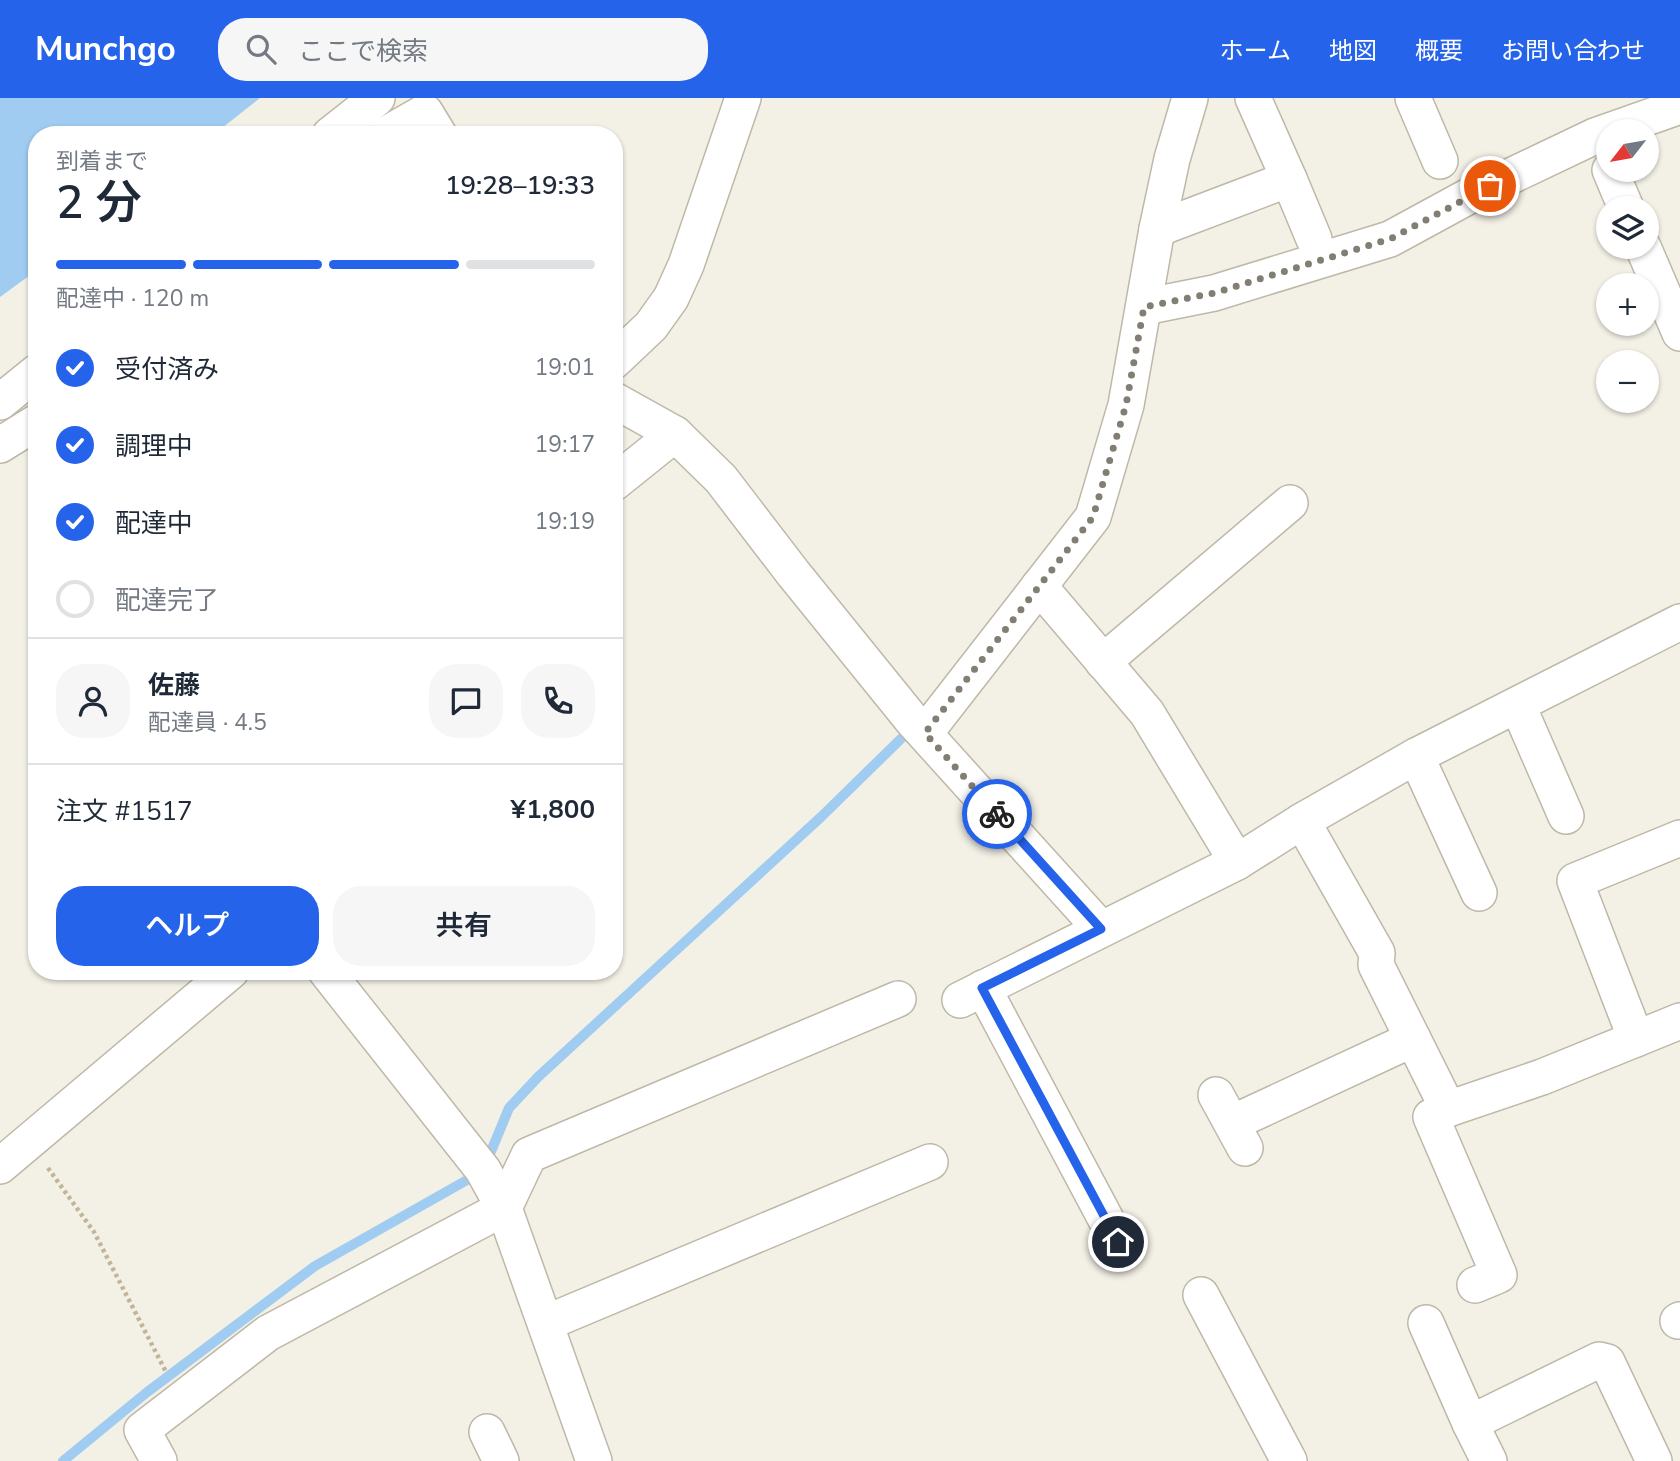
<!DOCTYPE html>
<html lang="ja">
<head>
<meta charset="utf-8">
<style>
  :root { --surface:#fff; --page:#f6f6f7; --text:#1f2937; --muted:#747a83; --line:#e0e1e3; --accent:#2563eb }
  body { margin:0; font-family:"Nunito Sans","Noto Sans JP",sans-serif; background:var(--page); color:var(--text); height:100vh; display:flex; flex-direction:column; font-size:26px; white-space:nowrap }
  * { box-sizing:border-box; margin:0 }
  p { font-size:23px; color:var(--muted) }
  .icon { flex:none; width:38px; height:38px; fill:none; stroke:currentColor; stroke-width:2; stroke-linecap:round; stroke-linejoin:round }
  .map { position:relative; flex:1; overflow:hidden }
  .sheet { position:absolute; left:28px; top:28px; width:595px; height:854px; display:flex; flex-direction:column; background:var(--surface); border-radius:28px; box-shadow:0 2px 5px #0004 }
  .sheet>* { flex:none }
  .needle { width:46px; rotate:239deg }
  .tools { position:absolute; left:1596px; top:21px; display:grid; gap:14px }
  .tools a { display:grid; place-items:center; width:63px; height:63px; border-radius:50%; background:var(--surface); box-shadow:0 2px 5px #0004; font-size:35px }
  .pin { position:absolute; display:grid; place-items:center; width:60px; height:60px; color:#fff; margin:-30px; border:4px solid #fff; border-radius:50%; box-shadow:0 2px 7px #0007 }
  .courier { position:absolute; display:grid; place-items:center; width:70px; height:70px; margin:-35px; border:5px solid #2563eb; border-radius:50%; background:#fff; color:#222; box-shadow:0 2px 9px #0007 }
  .summary em { font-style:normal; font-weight:600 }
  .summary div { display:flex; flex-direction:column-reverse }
  .summary { display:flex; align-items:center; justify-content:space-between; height:119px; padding:0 28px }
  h1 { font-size:46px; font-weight:600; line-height:52px }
  .bar { display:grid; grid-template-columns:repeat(4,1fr); gap:10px 7px; align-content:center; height:84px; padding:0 28px }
  .bar i { height:9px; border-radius:5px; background:var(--line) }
  .bar .active { background:var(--accent) }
  .bar p { grid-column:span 4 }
  .line { display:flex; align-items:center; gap:18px; padding:0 28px; border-top:2px solid var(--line) }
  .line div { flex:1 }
  .round { display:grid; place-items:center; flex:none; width:74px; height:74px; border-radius:28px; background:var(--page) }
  ol { padding:0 28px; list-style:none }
  li { display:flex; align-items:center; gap:21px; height:77px }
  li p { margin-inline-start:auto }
  li .icon { padding:7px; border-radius:50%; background:var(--accent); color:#fff; stroke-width:4 }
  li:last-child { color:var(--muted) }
  li i { width:38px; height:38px; border:4px solid var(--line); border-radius:50% }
  .button { display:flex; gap:14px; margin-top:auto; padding:14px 28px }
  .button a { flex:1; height:80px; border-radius:28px; background:var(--accent); color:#fff; font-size:28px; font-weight:600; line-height:80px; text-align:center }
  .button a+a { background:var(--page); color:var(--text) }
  header { display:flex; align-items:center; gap:42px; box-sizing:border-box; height:98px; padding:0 35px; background:var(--accent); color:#fff }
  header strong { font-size:33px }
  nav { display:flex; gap:38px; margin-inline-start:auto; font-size:24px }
  .search { width:490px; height:63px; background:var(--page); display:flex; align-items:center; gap:18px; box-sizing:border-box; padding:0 24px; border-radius:28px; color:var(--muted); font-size:26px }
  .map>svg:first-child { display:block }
  .water { fill:#a0ccf2 }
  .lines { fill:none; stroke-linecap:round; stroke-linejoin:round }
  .stream { stroke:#a0ccf2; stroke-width:10 }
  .minor-casing { stroke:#bfb8a8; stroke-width:38 }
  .path { stroke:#c1b599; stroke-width:4.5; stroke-dasharray:3.5 3.5; stroke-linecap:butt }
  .minor { stroke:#fff; stroke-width:35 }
  .done { stroke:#837e73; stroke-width:7; stroke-dasharray:0 12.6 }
  .route { stroke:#2563eb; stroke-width:9 }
</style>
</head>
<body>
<header>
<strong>Munchgo</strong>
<div class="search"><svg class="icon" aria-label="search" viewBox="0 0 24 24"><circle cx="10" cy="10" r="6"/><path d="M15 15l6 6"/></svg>ここで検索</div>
<nav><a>ホーム</a><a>地図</a><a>概要</a><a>お問い合わせ</a></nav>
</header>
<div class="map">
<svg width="1680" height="1363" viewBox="0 0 1680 1363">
  <rect width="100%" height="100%" fill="#f3f0e6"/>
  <polygon class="water" points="0,0 260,0 213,37 37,37 37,172 0,199"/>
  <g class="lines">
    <g class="stream">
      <polyline points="487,1063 509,1010 538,979 821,719 912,630"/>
      <polyline points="63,1363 146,1295 315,1168 467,1082"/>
    </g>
    <g class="minor-casing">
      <g id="minor">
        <polyline points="1413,0 1440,63"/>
        <polyline points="330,37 377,0"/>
        <polyline points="385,37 425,14 439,37"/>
        <polyline points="1610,72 1626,110"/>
        <polyline points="1289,81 1314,141"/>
        <polyline points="1157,131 1289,81 1253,0"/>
        <polyline points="1643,149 1680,235"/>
        <polyline points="1144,209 1214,195 1390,141 1469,98 1595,38 1680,8"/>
        <polyline points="614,263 651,228 671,200 686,167 743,0"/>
        <polyline points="614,302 675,336 721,381 793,475 912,622 1101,831"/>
        <polyline points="0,304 37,274"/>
        <polyline points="0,347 37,324"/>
        <polyline points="614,385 675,336"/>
        <polyline points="1039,488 1147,615 1237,764"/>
        <polyline points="1103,564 1290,405"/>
        <polyline points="1518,608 1566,718"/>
        <polyline points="925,635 1093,419 1126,307 1157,131 1172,61 1190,0"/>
        <polyline points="1416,658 1479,795"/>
        <polyline points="1302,723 1377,855 1376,867 1448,1011 1431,1019 1499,1177 1475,1187"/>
        <polyline points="326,873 483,1072 504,1110 594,1363"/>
        <polyline points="983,890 1118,1144"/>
        <polyline points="960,902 1237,764 1302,723 1416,658 1680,524"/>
        <polyline points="1636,941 1575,783 1680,740"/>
        <polyline points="1216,997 1245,1050"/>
        <polyline points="1448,1011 1542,979 1680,923"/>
        <polyline points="1232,1025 1413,941"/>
        <polyline points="0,1068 231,873"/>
        <polyline points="1201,1197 1289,1363"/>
        <polyline points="1678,1223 1680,1222"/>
        <polyline points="546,1225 930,1064"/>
        <polyline points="1426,1225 1470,1325 1599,1262 1607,1264 1654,1363"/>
        <polyline points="1470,1325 1489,1363"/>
        <polyline points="487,1334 501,1363"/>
        <polyline points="159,1363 142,1332 268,1235 504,1110 529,1057 898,901"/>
      </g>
    </g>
    <polyline class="path" points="48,1070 94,1134 166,1274"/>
    <use href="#minor" class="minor"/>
  </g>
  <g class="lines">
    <polyline class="done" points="997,716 925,635 1093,419 1126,307 1144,209 1214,195 1390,141 1490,88"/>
    <polyline class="route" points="997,716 1101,831 982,890 1118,1144"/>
  </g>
</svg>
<div class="tools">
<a><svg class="needle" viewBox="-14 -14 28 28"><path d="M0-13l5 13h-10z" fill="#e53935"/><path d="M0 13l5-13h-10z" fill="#747a83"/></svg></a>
<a><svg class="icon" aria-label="layers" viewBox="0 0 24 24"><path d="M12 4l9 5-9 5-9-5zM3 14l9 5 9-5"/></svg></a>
<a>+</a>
<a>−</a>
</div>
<div class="pin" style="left:1490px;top:88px;background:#ea580c"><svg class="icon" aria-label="bag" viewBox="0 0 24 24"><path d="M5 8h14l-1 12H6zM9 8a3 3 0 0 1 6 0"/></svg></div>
<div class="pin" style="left:1118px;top:1144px;background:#1f2937"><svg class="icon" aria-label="home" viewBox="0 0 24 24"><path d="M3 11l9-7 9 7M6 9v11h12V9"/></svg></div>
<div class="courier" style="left:997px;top:716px"><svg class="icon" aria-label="bike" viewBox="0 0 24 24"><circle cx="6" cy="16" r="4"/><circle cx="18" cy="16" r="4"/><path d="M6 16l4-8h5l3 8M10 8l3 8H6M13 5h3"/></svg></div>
<section class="sheet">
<div class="summary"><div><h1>2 分</h1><p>到着まで</p></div><em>19:28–19:33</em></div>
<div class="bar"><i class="active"></i><i class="active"></i><i class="active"></i><i></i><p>配達中 · 120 m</p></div>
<ol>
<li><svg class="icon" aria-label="check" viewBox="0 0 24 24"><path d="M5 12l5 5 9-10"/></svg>受付済み<p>19:01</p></li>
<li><svg class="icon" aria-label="check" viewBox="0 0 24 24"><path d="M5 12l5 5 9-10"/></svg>調理中<p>19:17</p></li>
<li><svg class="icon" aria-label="check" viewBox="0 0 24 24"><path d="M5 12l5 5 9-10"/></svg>配達中<p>19:19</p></li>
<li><i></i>配達完了</li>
</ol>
<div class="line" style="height:126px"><a class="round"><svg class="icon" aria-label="person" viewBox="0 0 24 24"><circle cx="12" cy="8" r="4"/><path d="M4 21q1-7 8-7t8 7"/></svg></a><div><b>佐藤</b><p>配達員 · 4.5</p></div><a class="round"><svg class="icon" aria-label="chat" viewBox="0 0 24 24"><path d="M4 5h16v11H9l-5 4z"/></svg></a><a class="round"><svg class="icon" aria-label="phone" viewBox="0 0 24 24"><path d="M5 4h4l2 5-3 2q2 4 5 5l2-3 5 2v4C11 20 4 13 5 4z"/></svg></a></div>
<div class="line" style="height:91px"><div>注文 #1517</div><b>¥1,800</b></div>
<div class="button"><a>ヘルプ</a><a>共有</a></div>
</section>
</div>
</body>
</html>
